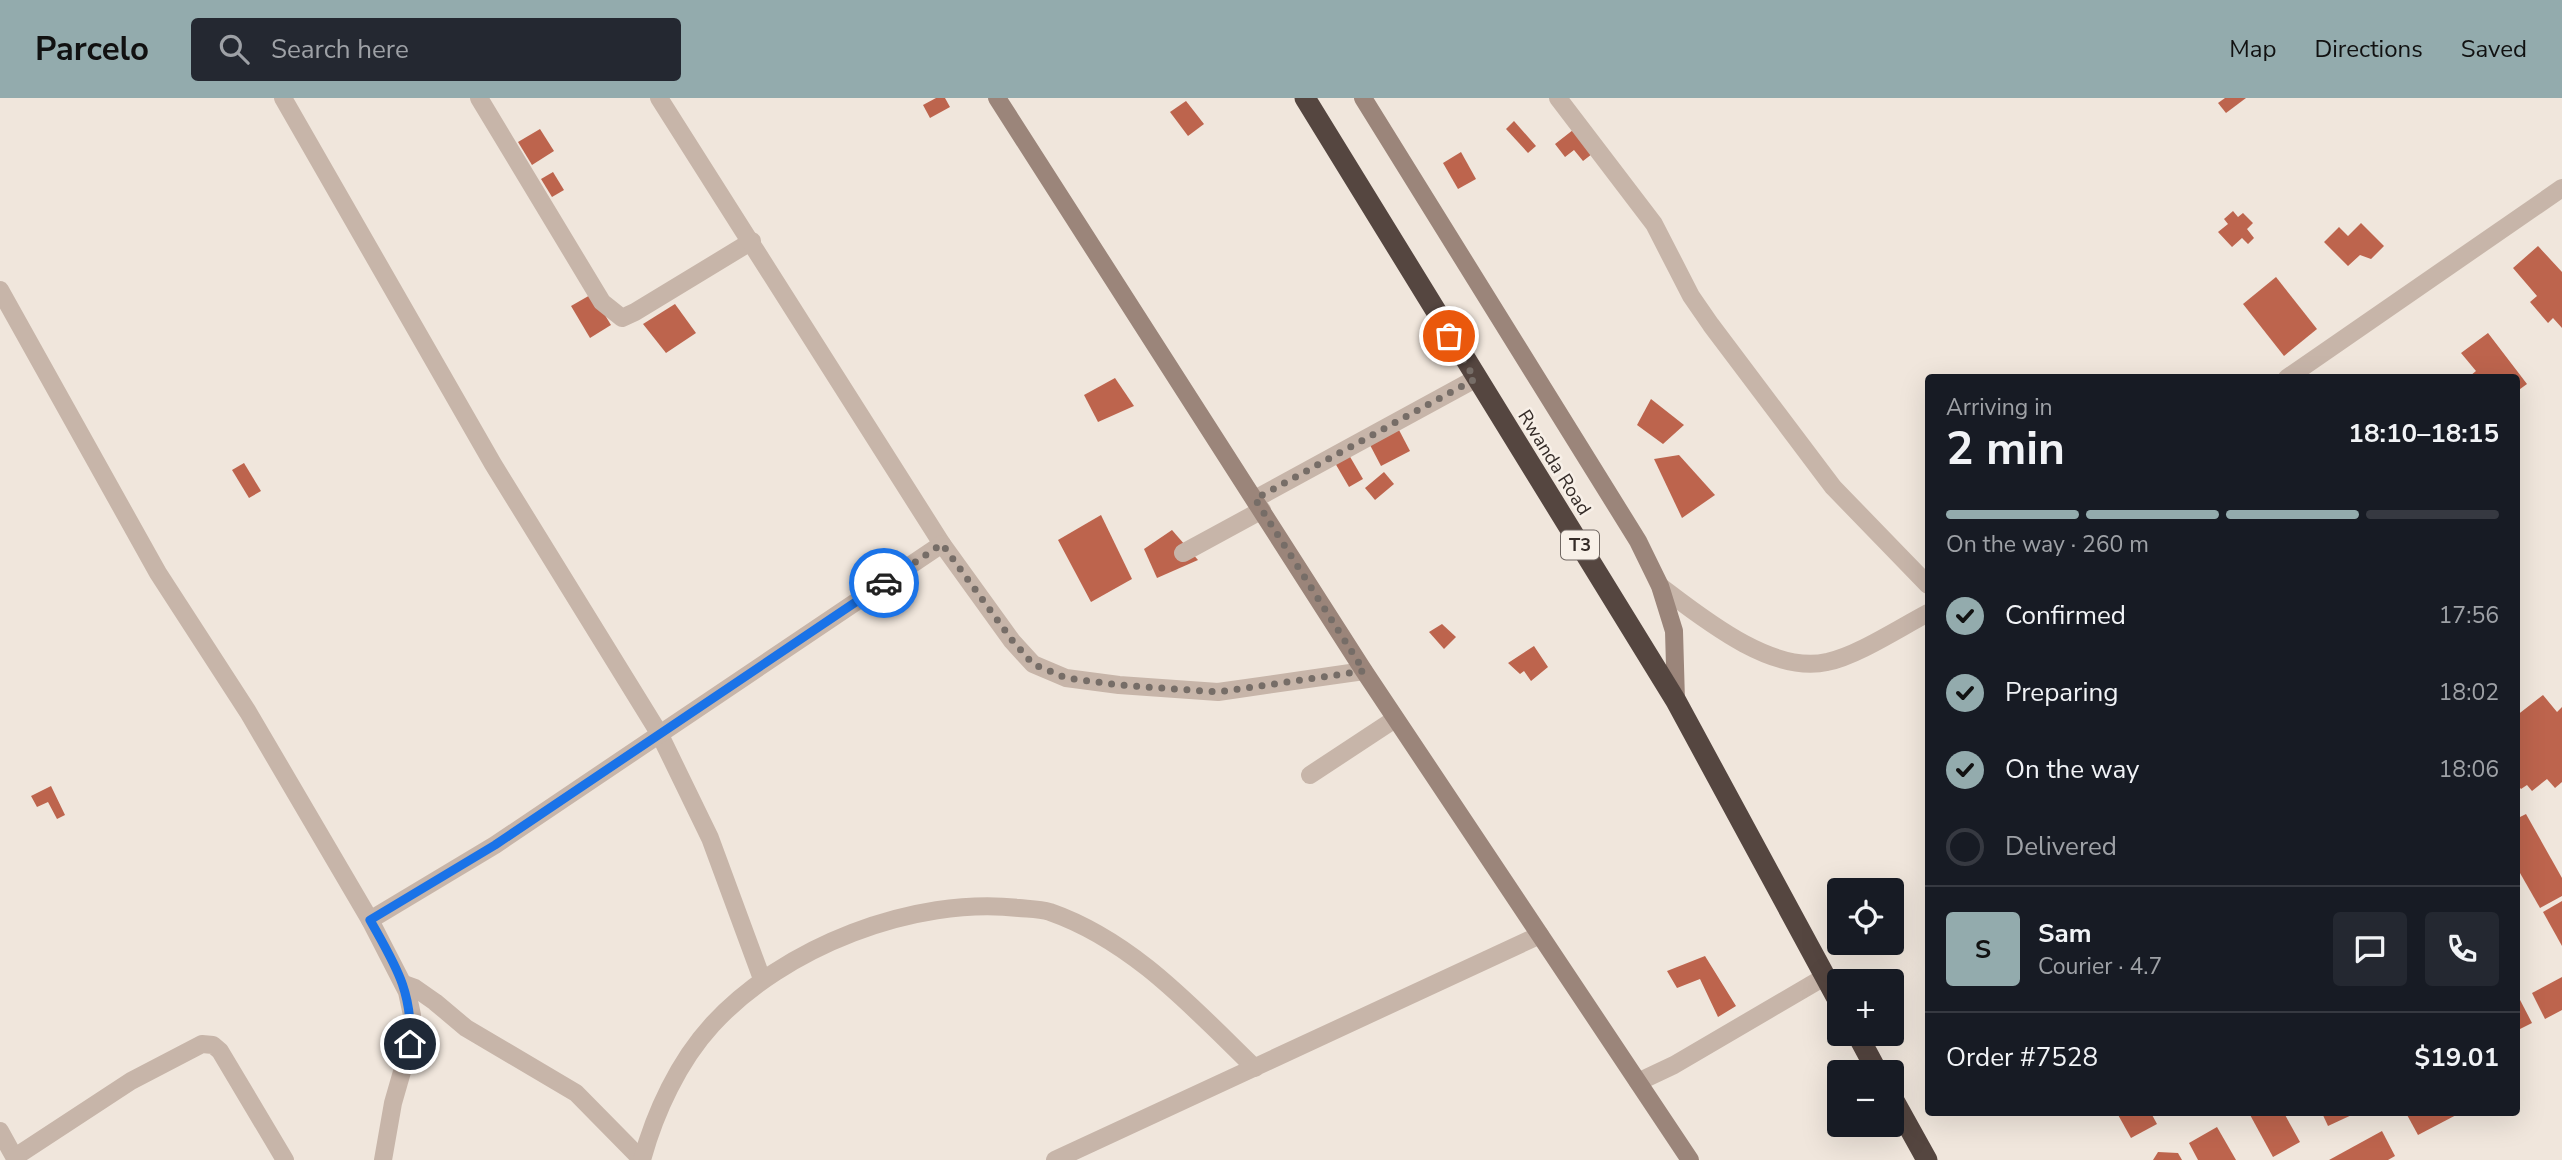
<!DOCTYPE html>
<html lang="en">
<head>
<meta charset="utf-8">
<style>
  :root { --surface:#171b24; --page:#242831; --text:#f1f3f6; --muted:#9ea1a6; --line:#363941; --accent:#93abad }
  body { margin:0; font-family:"Nunito Sans",sans-serif; background:var(--page); color:var(--text); height:100vh; display:flex; flex-direction:column; font-size:26px; white-space:nowrap }
  * { box-sizing:border-box; margin:0 }
  p { font-size:23px; color:var(--muted) }
  .icon { flex:none; width:38px; height:38px; fill:none; stroke:currentColor; stroke-width:2; stroke-linecap:round; stroke-linejoin:round }
  .map { position:relative; flex:1; overflow:hidden }
  .side { position:absolute; left:1925px; top:276px; width:595px; height:742px; display:flex; flex-direction:column; background:var(--surface); border-radius:7px; box-shadow:0 7px 28px #0002 }
  .side>* { flex:none }
  .buttons { position:absolute; left:1827px; top:780px; display:grid; gap:14px }
  .buttons a { display:grid; place-items:center; width:77px; height:77px; border-radius:7px; background:var(--surface); box-shadow:0 7px 28px #0002; font-size:35px }
  .pin { position:absolute; display:grid; place-items:center; width:60px; height:60px; color:#fff; margin:-30px; border:4px solid #fff; border-radius:50%; box-shadow:0 2px 7px #0007 }
  .courier { position:absolute; display:grid; place-items:center; width:70px; height:70px; margin:-35px; border:5px solid #1a73e8; border-radius:50%; background:#fff; color:#222; box-shadow:0 2px 9px #0007 }
  .headline em { font-style:normal; font-weight:700 }
  .headline div { display:flex; flex-direction:column-reverse }
  .headline { display:flex; align-items:center; justify-content:space-between; height:119px; padding:0 21px }
  h1 { font-size:46px; font-weight:700; line-height:52px }
  .bar { display:grid; grid-template-columns:repeat(4,1fr); gap:10px 7px; align-content:center; height:84px; padding:0 21px }
  .bar i { height:9px; border-radius:5px; background:var(--line) }
  .bar .active { background:var(--accent) }
  .bar p { grid-column:span 4 }
  .line { display:flex; align-items:center; gap:18px; padding:0 21px; border-top:2px solid var(--line) }
  .line div { flex:1 }
  .round { display:grid; place-items:center; flex:none; width:74px; height:74px; border-radius:7px; background:var(--page) }
  ol { padding:0 21px; list-style:none }
  li { display:flex; align-items:center; gap:21px; height:77px }
  li p { margin-inline-start:auto }
  li .icon { padding:7px; border-radius:50%; background:var(--accent); color:#111; stroke-width:4 }
  li:last-child { color:var(--muted) }
  li i { width:38px; height:38px; border:4px solid var(--line); border-radius:50% }
  header { display:flex; align-items:center; gap:42px; box-sizing:border-box; height:98px; padding:0 35px; background:var(--accent); color:#111 }
  header strong { font-size:33px }
  nav { display:flex; gap:38px; margin-inline-start:auto; font-size:24px }
  .search { width:490px; height:63px; background:var(--page); display:flex; align-items:center; gap:18px; box-sizing:border-box; padding:0 24px; border-radius:7px; color:var(--muted); font-size:26px }
  .map>svg:first-child { display:block }
  .building { fill:#bd644d }
  .lines { fill:none; stroke-linecap:round; stroke-linejoin:round }
  .street { stroke:#c7b5a9; stroke-width:18 }
  .secondary { stroke:#9b857a; stroke-width:18 }
  .highway { stroke:#554640; stroke-width:21 }
  .done { stroke:#766d67; stroke-width:7; stroke-dasharray:0 12.6 }
  .route { stroke:#1a73e8; stroke-width:9 }
  .labels { text-anchor:middle; stroke-width:5; stroke-linejoin:round; paint-order:stroke }
  .shield { fill:#f8f0e8; stroke:#706762; stroke-width:2 }
  .shield-label { font-size:18px; font-weight:bold; fill:#352c28 }
  .street-label { font-size:19px; fill:#352c28; stroke:#f8f0e8 }
</style>
</head>
<body>
<header>
<strong>Parcelo</strong>
<div class="search"><svg class="icon" aria-label="search" viewBox="0 0 24 24"><circle cx="10" cy="10" r="6"/><path d="M15 15l6 6"/></svg>Search here</div>
<nav><a>Map</a><a>Directions</a><a>Saved</a></nav>
</header>
<div class="map">
<svg width="2562" height="1062" viewBox="0 0 2562 1062">
  <rect width="100%" height="100%" fill="#f0e6dc"/>
  <g class="building">
    <polygon points="936,0 945,0 950,9 930,20 923,7"/>
    <polygon points="2225,0 2246,0 2226,15 2218,5"/>
    <polygon points="1186,3 1204,26 1188,38 1170,14"/>
    <polygon points="1514,23 1536,48 1528,55 1506,31"/>
    <polygon points="540,31 554,53 532,67 518,44"/>
    <polygon points="1573,32 1592,56 1583,63 1574,52 1565,59 1555,46"/>
    <polygon points="1461,54 1476,81 1458,91 1443,65"/>
    <polygon points="553,74 564,92 552,99 541,81"/>
    <polygon points="2233,113 2238,119 2243,115 2253,125 2247,131 2254,140 2248,146 2242,140 2232,149 2218,134 2228,126 2224,121"/>
    <polygon points="2361,125 2384,148 2371,161 2360,157 2348,168 2324,144 2339,129 2348,138"/>
    <polygon points="2538,148 2562,174 2562,230 2553,220 2548,225 2530,204 2537,198 2513,170"/>
    <polygon points="2276,179 2317,231 2284,258 2243,206"/>
    <polygon points="592,196 611,227 590,240 571,208"/>
    <polygon points="675,206 696,235 666,255 643,226"/>
    <polygon points="2488,235 2527,286 2516,294 2516,280 2470,278 2476,273 2461,255"/>
    <polygon points="1115,280 1134,308 1098,324 1084,297"/>
    <polygon points="1651,301 1684,327 1663,346 1637,327"/>
    <polygon points="1399,332 1410,353 1381,368 1370,347"/>
    <polygon points="1349,357 1363,381 1349,389 1335,365"/>
    <polygon points="1679,357 1715,397 1682,420 1654,361"/>
    <polygon points="244,365 261,393 249,400 232,372"/>
    <polygon points="1384,374 1394,386 1375,402 1365,390"/>
    <polygon points="1101,417 1132,481 1091,504 1058,442"/>
    <polygon points="1172,432 1198,462 1157,480 1144,451"/>
    <polygon points="1442,526 1456,539 1444,551 1429,534"/>
    <polygon points="1534,548 1548,569 1531,583 1524,573 1520,576 1508,565"/>
    <polygon points="2543,597 2557,614 2562,609 2562,684 2555,690 2547,681 2532,693 2527,687 2521,691 2516,685 2516,618"/>
    <polygon points="51,688 65,717 57,721 48,704 37,709 31,698"/>
    <polygon points="2526,716 2562,780 2562,798 2540,810 2516,768 2516,721"/>
    <polygon points="2562,803 2562,848 2543,814"/>
    <polygon points="1705,858 1736,908 1718,919 1700,881 1677,890 1667,873"/>
    <polygon points="2562,879 2562,912 2545,921 2532,895"/>
    <polygon points="2518,898 2532,925 2516,933 2516,899"/>
    <polygon points="2117,1015 2151,1015 2157,1026 2131,1040"/>
    <polygon points="2249,1015 2284,1015 2300,1044 2273,1059"/>
    <polygon points="2322,1015 2356,1015 2328,1028"/>
    <polygon points="2406,1015 2460,1015 2418,1037"/>
    <polygon points="2217,1029 2236,1062 2198,1062 2189,1045"/>
    <polygon points="2382,1033 2395,1058 2388,1062 2329,1062"/>
    <polygon points="2158,1054 2178,1055 2182,1062 2153,1062"/>
  </g>
  <g class="lines">
    <g class="street">
      <polyline points="283,0 493,366 659,635 710,740 762,881"/>
      <polyline points="479,0 602,204 622,220 635,214 752,143"/>
      <polyline points="659,0 942,446 1012,543 1033,566 1066,580 1119,587 1218,594 1364,573"/>
      <polyline points="1558,0 1654,126 1691,198 1711,227 1833,389 1928,487"/>
      <polyline points="0,192 158,475 248,614 370,822 407,894 412,917 410,946 393,1005 383,1062"/>
      <polyline points="2287,280 2562,90"/>
      <polyline points="1255,401 1475,281"/>
      <polyline points="1183,455 1262,412"/>
      <path d="M1660 488C1701 519 1772 577 1827 564 1857 558 1901 529 1928 515"/>
      <polyline points="1310,677 1395,621"/>
      <polyline points="370,822 495,747 942,446"/>
      <polyline points="404,886 415,890 435,904 466,930 576,995 642,1062"/>
      <polyline points="1638,984 1674,967 1826,878"/>
      <polyline points="0,1033 16,1062"/>
      <polyline points="15,1059 131,983 202,946 213,947 220,953 285,1062"/>
      <path d="M642 1062C655 1014 679 963 712 927 783 849 914 798 1019 810 1029 811 1040 811 1050 814 1133 843 1193 910 1255 970"/>
      <polyline points="1055,1062 1540,837"/>
    </g>
    <g class="secondary">
      <polyline points="997,0 1364,573 1690,1062"/>
      <polyline points="1363,0 1638,443 1660,488 1674,533 1676,603"/>
    </g>
    <g class="highway">
      <polyline points="1305,0 1676,603 1839,904"/>
      <polyline points="1857,936 1878,975"/>
      <polyline points="1892,999 1927,1062"/>
    </g>
  </g>
  <g class="lines">
    <polyline class="done" points="884,485 942,446 1012,542 1033,566 1066,580 1119,587 1218,594 1364,573 1255,401 1475,281 1449,238"/>
    <path class="route" d="M410 946C413 893 395 867 370 822L495 747 884 485"/>
  </g>
  <g class="labels">
    <rect class="shield" x="1561" y="432.5" width="38" height="29" rx="5"/>
    <g class="shield-label">
      <text x="1580" y="453">T3</text>
    </g>
    <g class="street-label">
      <text transform="translate(1555 364) rotate(58)" y="7">Rwanda Road</text>
    </g>
  </g>
</svg>
<div class="buttons">
<a><svg class="icon" aria-label="locate" viewBox="0 0 24 24"><circle cx="12" cy="12" r="6"/><path d="M12 2v4M12 18v4M2 12h4M18 12h4"/></svg></a>
<a>+</a>
<a>−</a>
</div>
<div class="pin" style="left:1449px;top:238px;background:#ea580c"><svg class="icon" aria-label="bag" viewBox="0 0 24 24"><path d="M5 8h14l-1 12H6zM9 8a3 3 0 0 1 6 0"/></svg></div>
<div class="pin" style="left:410px;top:946px;background:#1f2937"><svg class="icon" aria-label="home" viewBox="0 0 24 24"><path d="M3 11l9-7 9 7M6 9v11h12V9"/></svg></div>
<div class="courier" style="left:884px;top:485px"><svg class="icon" aria-label="car" viewBox="0 0 24 24"><path d="M5 17H2v-5l4-1 3-4h7l3 4 3 1v5h-3M9 17h6M6 11h13"/><circle cx="7" cy="17" r="2"/><circle cx="17" cy="17" r="2"/></svg></div>
<section class="side">
<div class="headline"><div><h1>2 min</h1><p>Arriving in</p></div><em>18:10–18:15</em></div>
<div class="bar"><i class="active"></i><i class="active"></i><i class="active"></i><i></i><p>On the way · 260 m</p></div>
<ol>
<li><svg class="icon" aria-label="check" viewBox="0 0 24 24"><path d="M5 12l5 5 9-10"/></svg>Confirmed<p>17:56</p></li>
<li><svg class="icon" aria-label="check" viewBox="0 0 24 24"><path d="M5 12l5 5 9-10"/></svg>Preparing<p>18:02</p></li>
<li><svg class="icon" aria-label="check" viewBox="0 0 24 24"><path d="M5 12l5 5 9-10"/></svg>On the way<p>18:06</p></li>
<li><i></i>Delivered</li>
</ol>
<div class="line" style="height:126px"><b class="round" style="background:var(--accent);color:#111">S</b><div><b>Sam</b><p>Courier · 4.7</p></div><a class="round"><svg class="icon" aria-label="chat" viewBox="0 0 24 24"><path d="M4 5h16v11H9l-5 4z"/></svg></a><a class="round"><svg class="icon" aria-label="phone" viewBox="0 0 24 24"><path d="M5 4h4l2 5-3 2q2 4 5 5l2-3 5 2v4C11 20 4 13 5 4z"/></svg></a></div>
<div class="line" style="height:91px"><div>Order #7528</div><b>$19.01</b></div>
</section>
</div>
</body>
</html>
